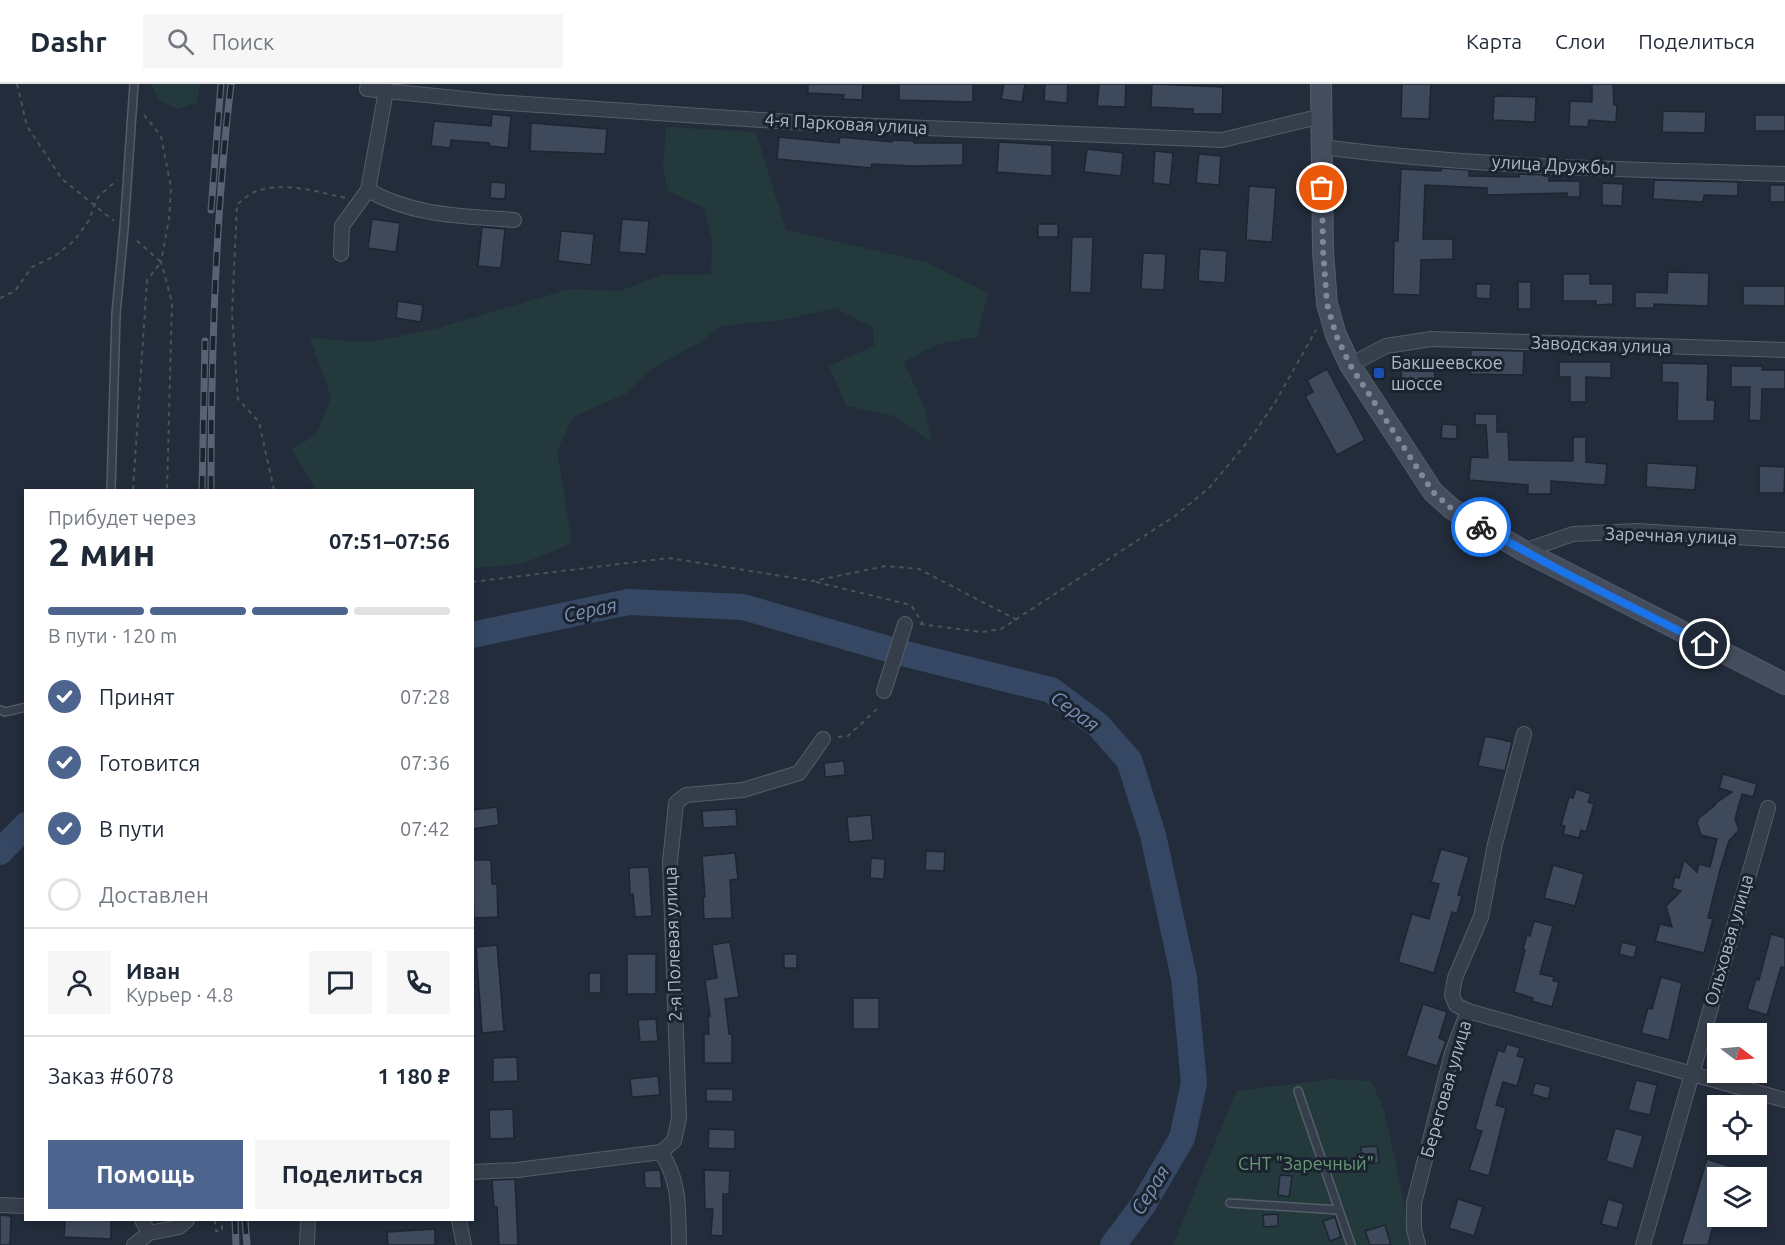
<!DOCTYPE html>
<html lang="ru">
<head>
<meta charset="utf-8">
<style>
  :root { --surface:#fff; --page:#f6f6f7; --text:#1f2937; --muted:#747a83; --line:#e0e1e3; --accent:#4d658e }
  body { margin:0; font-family:Ubuntu,sans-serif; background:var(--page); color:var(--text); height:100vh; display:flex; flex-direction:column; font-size:22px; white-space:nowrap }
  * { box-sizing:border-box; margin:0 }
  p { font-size:20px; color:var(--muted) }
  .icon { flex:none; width:33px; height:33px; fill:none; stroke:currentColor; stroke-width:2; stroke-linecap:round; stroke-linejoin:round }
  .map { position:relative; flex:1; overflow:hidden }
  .details { position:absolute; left:24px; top:405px; width:450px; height:732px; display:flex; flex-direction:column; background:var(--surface); border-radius:0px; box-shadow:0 3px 9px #0003 }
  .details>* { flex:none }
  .needle { width:39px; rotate:106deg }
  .tools { position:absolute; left:1707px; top:939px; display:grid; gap:12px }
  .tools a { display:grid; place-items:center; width:60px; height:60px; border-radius:0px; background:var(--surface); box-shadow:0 3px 9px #0003; font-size:30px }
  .pin { position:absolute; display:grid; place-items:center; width:51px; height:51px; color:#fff; margin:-26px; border:3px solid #fff; border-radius:50%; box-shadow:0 2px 6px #0007 }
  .courier { position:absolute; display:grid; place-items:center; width:60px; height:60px; margin:-30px; border:4px solid #1a73e8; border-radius:50%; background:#fff; color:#222; box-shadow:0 2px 8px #0007 }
  .summary em { font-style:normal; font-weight:700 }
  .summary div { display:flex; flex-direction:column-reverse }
  .summary { display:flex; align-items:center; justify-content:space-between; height:102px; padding:0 24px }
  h1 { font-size:39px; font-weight:700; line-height:45px }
  .bar { display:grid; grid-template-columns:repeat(4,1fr); gap:9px 6px; align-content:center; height:72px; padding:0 24px }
  .bar i { height:8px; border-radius:4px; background:var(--line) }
  .bar .on { background:var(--accent) }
  .bar p { grid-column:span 4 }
  .line { display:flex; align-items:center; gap:15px; padding:0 24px; border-top:2px solid var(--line) }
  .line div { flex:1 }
  .round { display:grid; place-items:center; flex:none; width:63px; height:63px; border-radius:0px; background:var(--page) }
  ol { padding:0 24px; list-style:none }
  li { display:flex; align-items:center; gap:18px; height:66px }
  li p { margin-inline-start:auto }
  li .icon { padding:6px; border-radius:50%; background:var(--accent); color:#fff; stroke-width:4 }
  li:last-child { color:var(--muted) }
  li i { width:33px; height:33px; border:3px solid var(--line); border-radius:50% }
  .primary-button { display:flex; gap:12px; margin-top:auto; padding:12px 24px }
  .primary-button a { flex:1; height:69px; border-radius:0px; background:var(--accent); color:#fff; font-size:24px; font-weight:700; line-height:69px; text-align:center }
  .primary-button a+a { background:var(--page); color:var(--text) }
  header { display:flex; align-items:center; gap:36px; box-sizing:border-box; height:84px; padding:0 30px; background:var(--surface); border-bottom:2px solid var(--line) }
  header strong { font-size:28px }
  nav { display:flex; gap:33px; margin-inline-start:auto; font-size:21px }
  .search { width:420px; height:54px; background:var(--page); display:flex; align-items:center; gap:15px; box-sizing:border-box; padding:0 21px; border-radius:0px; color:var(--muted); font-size:22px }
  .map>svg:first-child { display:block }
  .green { fill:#24393c }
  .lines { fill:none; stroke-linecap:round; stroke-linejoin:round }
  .river { stroke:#354763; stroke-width:26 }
  .building { fill:#3e4a5b; stroke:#1d2532; stroke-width:1.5 }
  .lane-casing { stroke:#545c69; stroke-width:10 }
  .street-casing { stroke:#545c69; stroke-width:16 }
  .secondary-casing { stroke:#545c69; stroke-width:22 }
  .path { stroke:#425659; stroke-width:2; stroke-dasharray:4.5 4.5; stroke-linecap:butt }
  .lane { stroke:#363e4b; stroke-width:7 }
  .street { stroke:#363e4b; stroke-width:14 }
  .secondary { stroke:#444d5e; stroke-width:20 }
  .rail-casing { stroke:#586273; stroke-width:7 }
  .rail { stroke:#1b2330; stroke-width:4.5; stroke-dasharray:14; stroke-linecap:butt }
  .done { stroke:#7f8896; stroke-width:6; stroke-dasharray:0 10.8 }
  .route { stroke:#1a73e8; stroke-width:8 }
  .transit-dot { fill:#1a4fb4; stroke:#1b2330; stroke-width:2 }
  .labels { text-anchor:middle; stroke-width:6; stroke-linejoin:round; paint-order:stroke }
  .street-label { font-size:18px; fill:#b1b9c7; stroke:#1b2330 }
  .poi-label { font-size:18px; fill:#b1b9c7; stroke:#1b2330; text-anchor:start }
  .park-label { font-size:18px; fill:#689874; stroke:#1b2330 }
  .water-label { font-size:20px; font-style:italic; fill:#798fb0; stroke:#1b2330 }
</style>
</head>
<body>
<header>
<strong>Dashr</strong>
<div class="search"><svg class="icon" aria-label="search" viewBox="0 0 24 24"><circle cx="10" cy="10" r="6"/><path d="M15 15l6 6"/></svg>Поиск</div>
<nav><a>Карта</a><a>Слои</a><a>Поделиться</a></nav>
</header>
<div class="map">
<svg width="1785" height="1161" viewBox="0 0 1785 1161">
  <rect width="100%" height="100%" fill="#222c3b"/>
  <g class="green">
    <polygon points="151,0 200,0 197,19 177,25 159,16"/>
    <polygon points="666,43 756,48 786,146 926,178 988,209 977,253 938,260 904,278 925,325 932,359 894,332 846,322 829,282 874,262 873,244 836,224 783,236 721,242 699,259 651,285 627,309 573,333 557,367 572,459 522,480 473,484 472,406 316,406 292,365 316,351 331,313 310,254 370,258 435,245 569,205 620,207 661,191 711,191 712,156 704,124 668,107 663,85"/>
    <polygon points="1331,995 1371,997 1384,1025 1413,1161 1173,1161 1236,1007"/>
  </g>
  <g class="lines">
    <g class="river">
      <polyline points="472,551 628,518 743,523 902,569 1051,606 1098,641 1129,676 1153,751 1184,894 1194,999 1182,1054 1143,1121 1113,1161"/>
      <polyline points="0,768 26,741"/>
    </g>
  </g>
  <g class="building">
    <polygon points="808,0 863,0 862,16 843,15 844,11 808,9"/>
    <polygon points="899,0 973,0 973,18 899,16"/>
    <polygon points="1004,0 1025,0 1022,18 1001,15"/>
    <polygon points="1045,0 1068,0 1067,19 1044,17"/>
    <polygon points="1099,0 1126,0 1125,23 1097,22"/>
    <polygon points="1152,0 1223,3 1222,30 1193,30 1193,25 1151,23"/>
    <polygon points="1402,0 1431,0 1429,35 1401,34"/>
    <polygon points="1592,0 1613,0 1614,21 1617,21 1616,38 1589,36 1588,43 1569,42 1570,17 1592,18"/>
    <polygon points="1494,12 1536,13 1535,38 1493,36"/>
    <polygon points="1663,27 1706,28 1705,49 1662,48"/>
    <polygon points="492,30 511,32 508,64 489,62 489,59 451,56 450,64 431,62 434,37 491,42"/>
    <rect x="1755" y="31" width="30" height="16"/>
    <polygon points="531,39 607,45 605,70 530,67"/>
    <polygon points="779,53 839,59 840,53 892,58 892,56 914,57 914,59 963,59 963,81 913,82 872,80 871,84 777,75"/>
    <polygon points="999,58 1052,61 1052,92 997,88"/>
    <polygon points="1087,65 1123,69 1121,92 1084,88"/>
    <polygon points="1155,67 1173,69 1170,101 1153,99"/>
    <polygon points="1199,70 1221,72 1219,101 1196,99"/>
    <polygon points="1441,84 1469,86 1469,92 1519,93 1519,90 1549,91 1549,97 1580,97 1580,113 1567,113 1567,109 1487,111 1487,104 1425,101 1423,155 1453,155 1453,175 1421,176 1420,211 1393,210 1394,157 1398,157 1401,85 1441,87"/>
    <polygon points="1654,96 1738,98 1738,112 1704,111 1703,118 1653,115"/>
    <polygon points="491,98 506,99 505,115 490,114"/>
    <polygon points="1602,99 1623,100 1622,122 1602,121"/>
    <rect x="1770" y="101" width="15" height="17"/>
    <polygon points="1249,102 1276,104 1272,158 1246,156"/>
    <polygon points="372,135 400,139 396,168 368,164"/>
    <polygon points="622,135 649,137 646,170 619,168"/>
    <rect x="1038" y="140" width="20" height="13"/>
    <polygon points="482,143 505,145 501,184 478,182"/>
    <polygon points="561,147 594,150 591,181 558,177"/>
    <polygon points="1072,153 1093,153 1091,209 1070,208"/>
    <polygon points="1200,165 1227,167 1225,199 1198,197"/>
    <polygon points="1143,169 1166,170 1164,206 1141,205"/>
    <polygon points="1668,188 1709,189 1708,222 1654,220 1654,224 1635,224 1635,208 1667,209"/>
    <polygon points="1563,190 1590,190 1590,200 1613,200 1613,220 1596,221 1596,217 1563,217"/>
    <rect x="1518" y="198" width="13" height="27"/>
    <polygon points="1476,200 1491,200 1490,215 1476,214"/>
    <polygon points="1743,202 1785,202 1785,222 1743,221"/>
    <polygon points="398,217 423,221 421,238 396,234"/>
    <polygon points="1471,266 1524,267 1523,291 1470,290"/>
    <polygon points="1559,278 1611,278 1611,294 1586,293 1586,318 1570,318 1570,293 1559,293"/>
    <polygon points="1662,279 1708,280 1707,316 1715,316 1714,337 1677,337 1678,299 1662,298"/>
    <polygon points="1434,281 1436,305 1402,307 1401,283"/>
    <polygon points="1731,282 1762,282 1762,286 1785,286 1785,305 1762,305 1761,337 1749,336 1750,303 1731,303"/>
    <polygon points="1327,285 1365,356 1337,371 1305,312 1313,308 1307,296"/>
    <polygon points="1475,330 1497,330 1497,348 1508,348 1509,376 1573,377 1573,353 1586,353 1586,378 1607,380 1605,401 1551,397 1551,410 1528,410 1528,401 1469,396 1471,373 1488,374 1486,341 1475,341"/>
    <polygon points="1442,340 1457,341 1457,355 1441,354"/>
    <polygon points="1647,379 1697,382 1695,406 1646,403"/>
    <polygon points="1759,382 1785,383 1784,409 1759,409"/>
    <polygon points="1485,652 1512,658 1505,687 1478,682"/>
    <polygon points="844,677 845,691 825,693 824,679"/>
    <polygon points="1723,690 1757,700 1753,713 1742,710 1735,735 1739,746 1729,757 1720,786 1708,834 1713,835 1704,869 1655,857 1660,840 1672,843 1666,822 1681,807 1672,804 1675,793 1679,794 1684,776 1697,788 1699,780 1710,783 1717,755 1701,751 1697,739 1699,734 1715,721 1713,721 1732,708 1719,704"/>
    <polygon points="1576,705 1591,710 1588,718 1594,720 1586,748 1581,746 1579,754 1563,750 1565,742 1561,741 1569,713 1573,714"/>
    <polygon points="497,723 499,741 472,745 472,726"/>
    <polygon points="736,725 737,742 703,744 702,727"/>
    <polygon points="871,731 873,756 849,758 847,733"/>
    <polygon points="1441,765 1469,773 1458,811 1462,812 1457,829 1452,828 1434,889 1398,878 1412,830 1429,835 1439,800 1431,798"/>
    <polygon points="926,767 945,768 944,787 925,786"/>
    <polygon points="735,769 738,795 730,796 732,834 704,835 703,813 705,813 702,772"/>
    <polygon points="871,774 885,775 884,795 870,794"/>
    <polygon points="472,776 491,776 492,800 497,800 498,833 474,834"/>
    <polygon points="1553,781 1584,790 1575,822 1544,814"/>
    <polygon points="649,783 652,832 635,833 633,810 630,811 629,784"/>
    <polygon points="1534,837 1553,842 1540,890 1554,893 1553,897 1559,898 1552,923 1532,917 1533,914 1514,908 1525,866 1523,865 1527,851 1530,852"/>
    <polygon points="1771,850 1785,854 1785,884 1781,883 1767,931 1747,925 1756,895 1759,896"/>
    <polygon points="730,858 739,913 725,915 729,950 732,950 732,979 704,979 704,950 709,950 708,932 710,932 705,896 717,894 712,861"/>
    <polygon points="1622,858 1637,862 1634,874 1619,870"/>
    <polygon points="497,861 504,947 482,949 476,863"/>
    <rect x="627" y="870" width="29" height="40"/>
    <rect x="784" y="870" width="13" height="14"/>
    <rect x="589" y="889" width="12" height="20"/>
    <polygon points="1661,893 1682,899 1669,956 1641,949 1648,924 1652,925"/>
    <rect x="853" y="914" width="26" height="31"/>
    <polygon points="1423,920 1447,928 1439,954 1446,957 1437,982 1406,972"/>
    <polygon points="656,935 658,957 640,958 638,936"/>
    <polygon points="1507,960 1520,964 1517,972 1525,974 1517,1002 1503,998 1496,1021 1506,1024 1489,1092 1469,1086 1482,1047 1475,1045 1485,1009 1498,966 1504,968"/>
    <polygon points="517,973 518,997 493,998 493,974"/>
    <polygon points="658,992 660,1011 632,1013 630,995"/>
    <polygon points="1636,996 1657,1001 1650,1031 1628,1026"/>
    <polygon points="1535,999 1551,1003 1548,1015 1532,1010"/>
    <polygon points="706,1005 733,1005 733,1018 706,1017"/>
    <polygon points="513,1025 514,1054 490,1055 489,1026"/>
    <polygon points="1615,1044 1643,1052 1633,1085 1606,1077"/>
    <polygon points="709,1045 735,1046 735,1065 708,1064"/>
    <polygon points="1377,1062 1379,1079 1363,1080 1361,1063"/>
    <polygon points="1707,1075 1729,1082 1726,1094 1718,1094 1718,1125 1708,1161 1681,1161"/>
    <polygon points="660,1086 662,1104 645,1104 644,1087"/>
    <polygon points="704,1086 730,1087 729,1110 723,1110 723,1152 711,1151 713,1125 705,1125"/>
    <polygon points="1280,1091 1292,1092 1289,1113 1278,1111"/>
    <polygon points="515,1095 518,1161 499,1161 497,1123 494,1123 492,1096"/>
    <polygon points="1458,1115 1483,1123 1474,1152 1449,1144"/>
    <polygon points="1608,1115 1624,1120 1617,1144 1601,1140"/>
    <polygon points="1278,1130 1278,1142 1264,1143 1263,1131"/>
    <polygon points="0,1131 11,1132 10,1161 0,1161"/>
    <polygon points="1335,1133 1341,1153 1330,1157 1323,1137"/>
    <polygon points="65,1136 111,1136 111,1155 64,1153"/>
    <polygon points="1385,1141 1391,1161 1370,1161 1365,1147"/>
    <polygon points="435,1145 435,1161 388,1161 387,1148"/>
  </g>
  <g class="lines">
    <g class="lane-casing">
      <g id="lane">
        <polyline points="111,406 116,230 124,145 134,0"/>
        <polyline points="0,626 5,628 26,623"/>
        <polyline points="1298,1007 1351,1161"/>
        <polyline points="1230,1119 1339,1126"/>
      </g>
    </g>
    <g class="street-casing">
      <g id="street">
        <polyline points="368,0 367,5 495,18 805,39 1222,56 1322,32"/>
        <path d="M1322 63C1475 83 1631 86 1785 90"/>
        <path d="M368 106C412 132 463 132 514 136"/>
        <polyline points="341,170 342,142 368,106 386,7"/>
        <polyline points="1350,281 1386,262 1431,255 1785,266"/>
        <polyline points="1524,467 1573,450 1638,447 1785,456"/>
        <polyline points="884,607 905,540"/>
        <polyline points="1468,927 1785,1016"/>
        <polyline points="472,1088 517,1086 661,1068"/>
        <polyline points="0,1121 26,1122"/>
        <polyline points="142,1136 149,1149"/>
        <polyline points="459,1136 464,1161"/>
        <polyline points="134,1161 149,1149 179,1143 187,1136"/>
        <polyline points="307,1161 308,1136"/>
        <path d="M679 1161C678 1125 681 1100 661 1068L674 1057 679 1034 670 778 676 719 686 711 743 706 799 689 823 655"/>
        <polyline points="1418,1161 1414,1145 1414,1119 1452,969 1468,927 1456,921 1452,911 1455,894 1481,833 1495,760 1524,650"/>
        <polyline points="1643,1161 1768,724"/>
      </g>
    </g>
    <g class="secondary-casing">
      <polyline id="secondary" points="1321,0 1323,167 1327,220 1336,251 1350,281 1433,408 1452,425 1524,467 1785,600"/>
    </g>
    <g class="path">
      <polyline points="17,0 27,42 62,95 114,137"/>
      <polyline points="144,31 161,52 171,103 169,135 161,178 172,218 167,406"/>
      <polyline points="0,214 15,207 32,183 55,172 75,156 89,136 98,113 117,96"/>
      <polyline points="133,406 147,196 161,178 135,155"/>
      <path d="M274 406 259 338 238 315 232 230 237 120C242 117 247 112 252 109 280 96 318 108 346 114"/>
      <polyline points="472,498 669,474 813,497 886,482 919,485 1017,536"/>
      <polyline points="816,498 911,521 923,540"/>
      <polyline points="920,540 982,548 1001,545 1175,432 1209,404 1250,355 1276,317 1316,246"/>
      <polyline points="838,653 848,652 876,626 878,621"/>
      <polyline points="215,1136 216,1147 222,1147 222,1136"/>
    </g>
    <use href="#lane" class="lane"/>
    <use href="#street" class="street"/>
    <use href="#secondary" class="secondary"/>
    <g class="rail-casing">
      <g id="rail">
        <polyline points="211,126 221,0"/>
        <polyline points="202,406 205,257"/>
        <path d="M211 406C211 271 215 135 231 0"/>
        <polyline points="235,1136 236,1161"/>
        <polyline points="245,1136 247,1161"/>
      </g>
    </g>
    <use href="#rail" class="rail"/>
  </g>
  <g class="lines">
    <polyline class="done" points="1322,104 1323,166 1327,220 1336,251 1350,281 1433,408 1452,425 1481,443"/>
    <polyline class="route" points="1481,443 1565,489 1705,560"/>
  </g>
  <rect class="transit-dot" x="1373" y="283" width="12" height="12" rx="3"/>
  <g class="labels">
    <g class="street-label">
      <text transform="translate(846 40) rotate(3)" y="6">4-я Парковая улица</text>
      <text transform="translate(1553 81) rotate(3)" y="6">улица Дружбы</text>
      <text transform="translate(1601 261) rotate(2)" y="6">Заводская улица</text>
      <text transform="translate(1671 452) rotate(2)" y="6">Заречная улица</text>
      <text transform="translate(1729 856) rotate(-74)" y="6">Ольховая улица</text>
      <text transform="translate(673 860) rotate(-92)" y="6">2-я Полевая улица</text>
      <text transform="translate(1446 1005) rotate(-74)" y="6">Береговая улица</text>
    </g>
    <g class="poi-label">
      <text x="1391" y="285">Бакшеевское<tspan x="1391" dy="21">шоссе</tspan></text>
    </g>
    <g class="park-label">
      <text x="1306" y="1086">СНТ "Заречный"</text>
    </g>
    <g class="water-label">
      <text transform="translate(590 526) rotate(-12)" y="7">Серая</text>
      <text transform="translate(1075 627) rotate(36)" y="7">Серая</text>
      <text transform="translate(1150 1106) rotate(-58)" y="7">Серая</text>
    </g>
  </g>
</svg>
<div class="tools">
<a><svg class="needle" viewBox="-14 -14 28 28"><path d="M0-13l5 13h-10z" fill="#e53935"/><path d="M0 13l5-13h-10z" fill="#747a83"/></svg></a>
<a><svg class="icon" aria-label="locate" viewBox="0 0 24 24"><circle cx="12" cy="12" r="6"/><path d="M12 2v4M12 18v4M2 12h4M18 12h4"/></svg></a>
<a><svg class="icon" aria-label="layers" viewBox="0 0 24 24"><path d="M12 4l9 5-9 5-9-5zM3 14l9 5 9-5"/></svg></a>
</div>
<div class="pin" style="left:1322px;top:104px;background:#ea580c"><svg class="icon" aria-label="bag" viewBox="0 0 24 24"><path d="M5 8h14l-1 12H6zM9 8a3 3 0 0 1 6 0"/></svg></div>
<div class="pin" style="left:1705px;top:560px;background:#1f2937"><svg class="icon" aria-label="home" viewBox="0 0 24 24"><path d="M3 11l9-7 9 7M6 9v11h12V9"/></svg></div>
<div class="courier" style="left:1481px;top:443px"><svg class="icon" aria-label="bike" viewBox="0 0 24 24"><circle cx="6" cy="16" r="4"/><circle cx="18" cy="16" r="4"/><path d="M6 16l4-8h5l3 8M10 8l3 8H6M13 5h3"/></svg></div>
<section class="details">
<div class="summary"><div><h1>2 мин</h1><p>Прибудет через</p></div><em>07:51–07:56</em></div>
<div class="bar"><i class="on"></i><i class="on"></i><i class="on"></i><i></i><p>В пути · 120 m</p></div>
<ol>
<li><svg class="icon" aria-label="check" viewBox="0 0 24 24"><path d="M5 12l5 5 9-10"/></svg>Принят<p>07:28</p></li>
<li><svg class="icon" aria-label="check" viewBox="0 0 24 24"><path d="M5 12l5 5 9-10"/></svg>Готовится<p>07:36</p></li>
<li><svg class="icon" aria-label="check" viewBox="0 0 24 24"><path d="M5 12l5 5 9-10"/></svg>В пути<p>07:42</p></li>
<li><i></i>Доставлен</li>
</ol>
<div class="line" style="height:108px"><a class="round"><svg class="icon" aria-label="person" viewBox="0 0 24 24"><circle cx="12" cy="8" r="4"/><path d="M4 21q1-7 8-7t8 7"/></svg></a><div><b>Иван</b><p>Курьер · 4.8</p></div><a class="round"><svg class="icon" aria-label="chat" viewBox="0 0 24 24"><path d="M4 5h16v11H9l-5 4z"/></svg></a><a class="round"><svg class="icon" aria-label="phone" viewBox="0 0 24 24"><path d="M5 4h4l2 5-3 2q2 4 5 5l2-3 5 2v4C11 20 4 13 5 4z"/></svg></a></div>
<div class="line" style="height:78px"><div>Заказ #6078</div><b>1 180 ₽</b></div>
<div class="primary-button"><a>Помощь</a><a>Поделиться</a></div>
</section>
</div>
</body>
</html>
